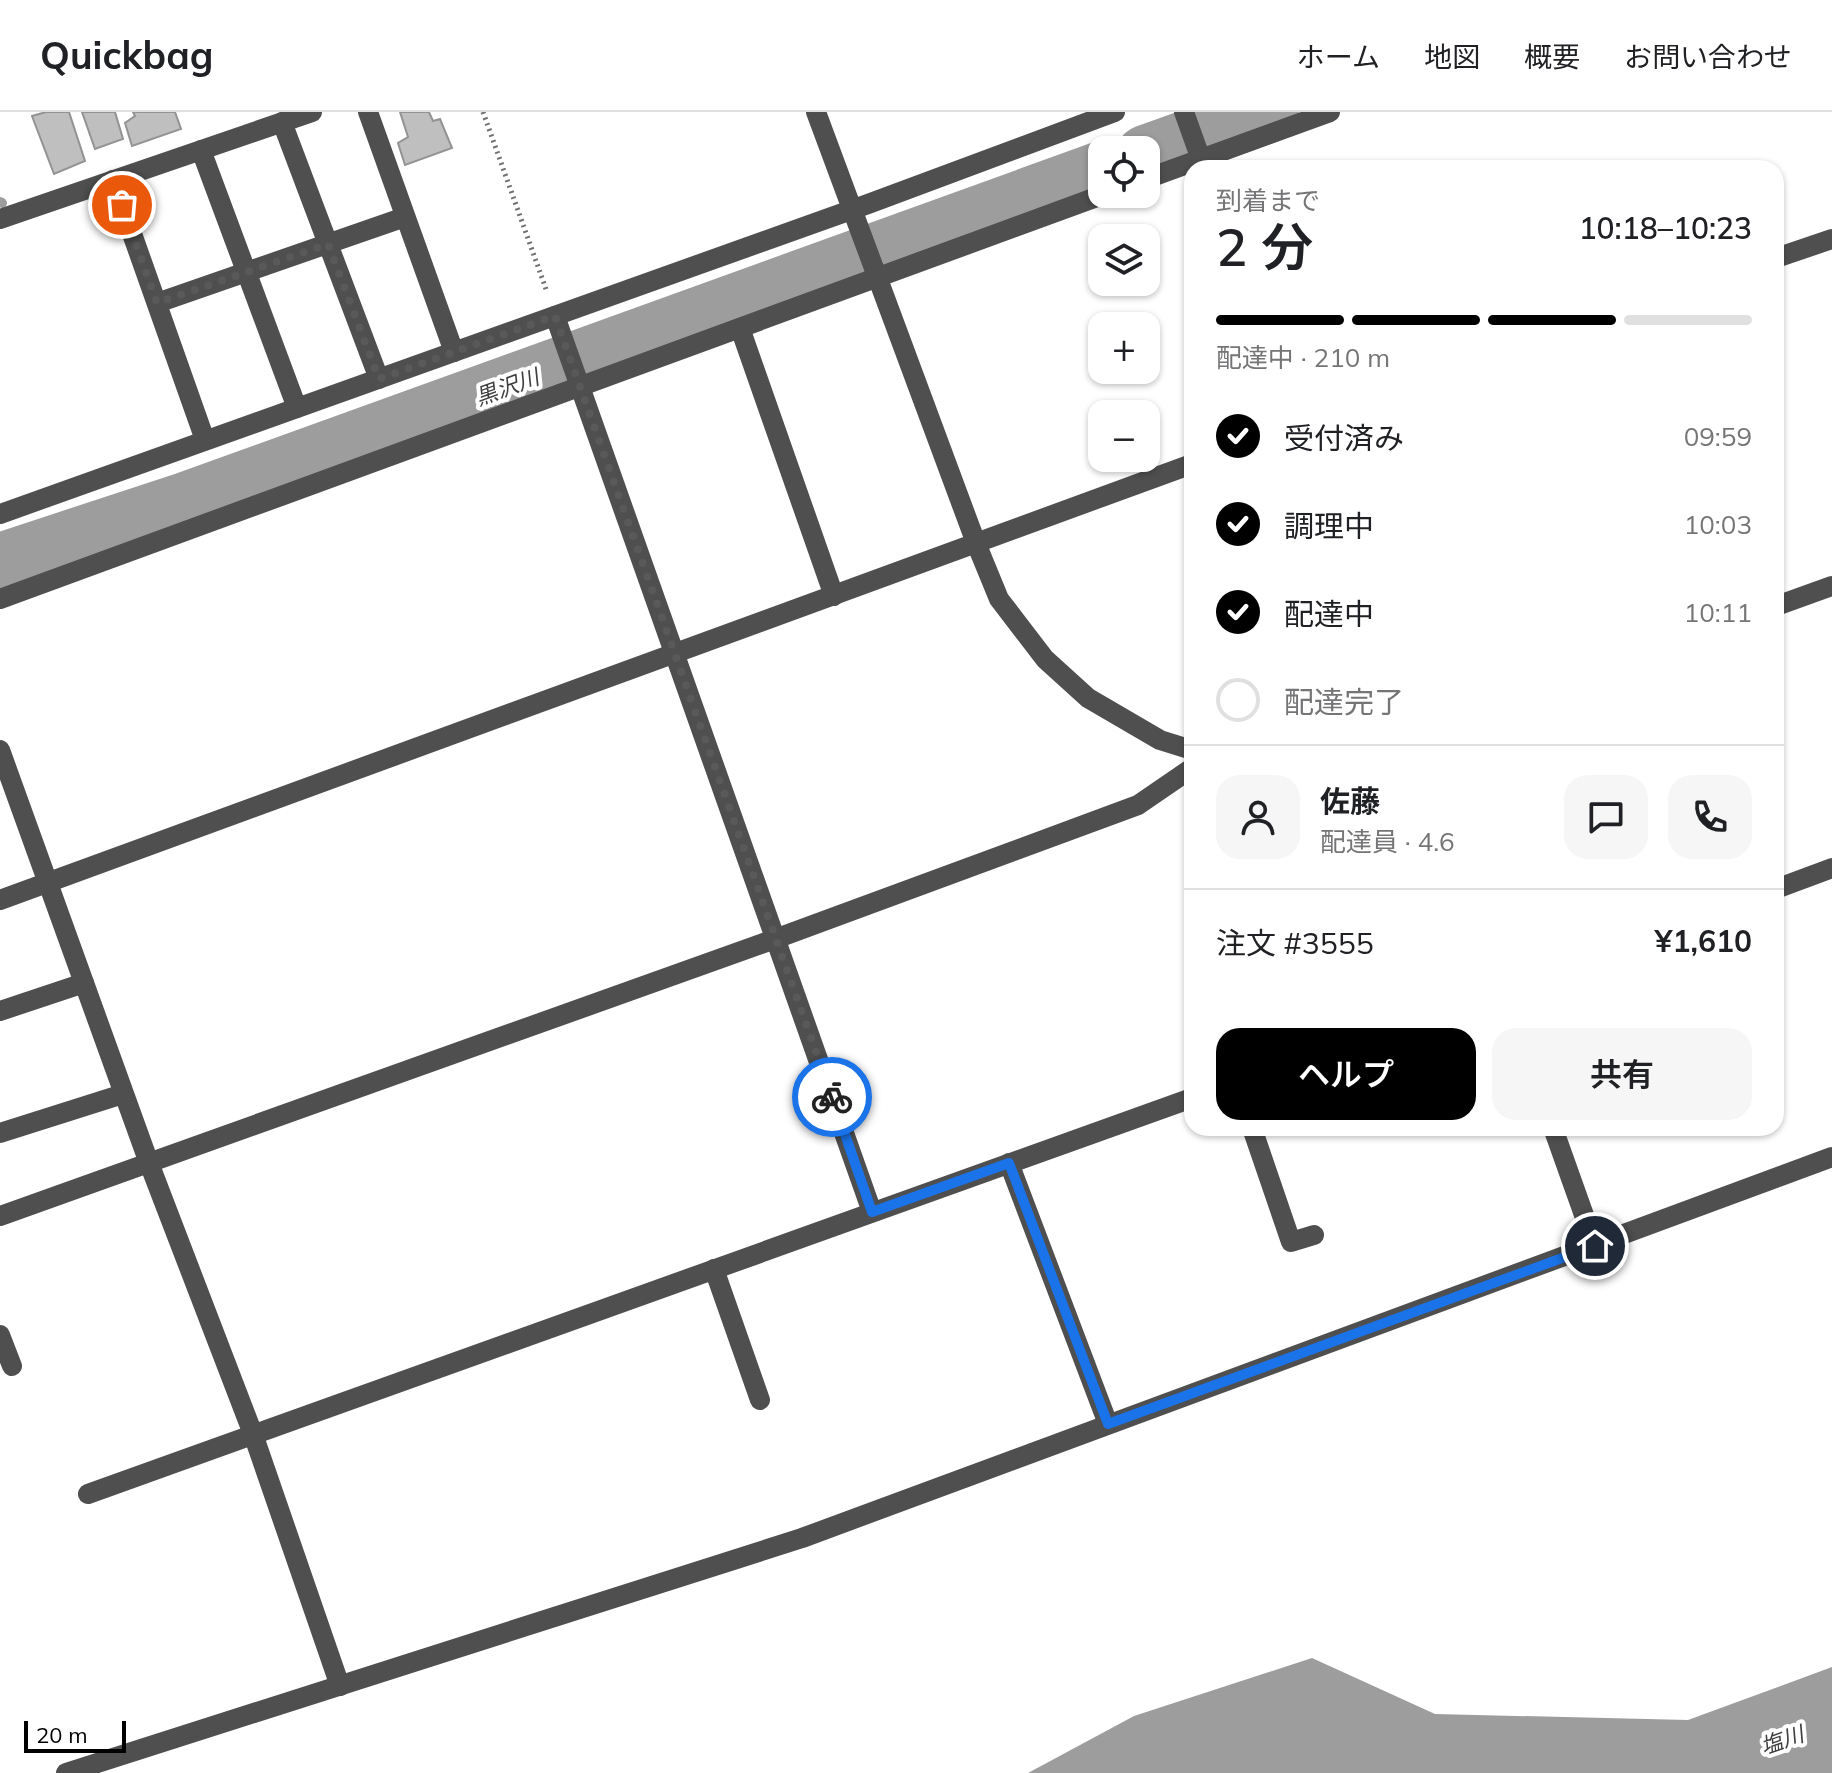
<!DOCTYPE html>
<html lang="ja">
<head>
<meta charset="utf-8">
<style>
  :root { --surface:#fff; --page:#f6f6f6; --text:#202124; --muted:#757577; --line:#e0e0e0; --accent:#000 }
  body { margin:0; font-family:Mulish,"Noto Sans JP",sans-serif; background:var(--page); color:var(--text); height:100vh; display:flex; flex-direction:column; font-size:30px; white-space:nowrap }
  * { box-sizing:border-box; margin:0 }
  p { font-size:26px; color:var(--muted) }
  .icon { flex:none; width:44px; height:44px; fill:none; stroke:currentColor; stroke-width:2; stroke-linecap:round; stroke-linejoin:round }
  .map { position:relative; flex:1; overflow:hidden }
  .drawer { position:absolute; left:1184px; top:48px; width:600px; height:976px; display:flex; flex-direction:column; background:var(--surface); border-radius:24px; box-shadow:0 2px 6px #0004 }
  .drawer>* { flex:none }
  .fabs { position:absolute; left:1088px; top:24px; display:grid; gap:16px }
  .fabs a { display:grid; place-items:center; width:72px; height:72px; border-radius:16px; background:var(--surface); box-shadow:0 2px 6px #0004; font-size:40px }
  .scale { position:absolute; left:24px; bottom:20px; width:102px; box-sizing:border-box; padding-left:8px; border:4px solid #000; border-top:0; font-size:22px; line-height:28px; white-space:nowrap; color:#000; -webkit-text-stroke:6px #fff; paint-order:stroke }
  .pin { position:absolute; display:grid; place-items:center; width:68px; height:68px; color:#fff; margin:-34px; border:4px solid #fff; border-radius:50%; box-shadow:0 2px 8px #0007 }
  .courier { position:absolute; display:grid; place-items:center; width:80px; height:80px; margin:-40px; border:6px solid #1a73e8; border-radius:50%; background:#fff; color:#222; box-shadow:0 2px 10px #0007 }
  .headline em { font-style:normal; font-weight:600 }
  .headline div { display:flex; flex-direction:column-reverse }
  .headline { display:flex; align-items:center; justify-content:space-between; height:136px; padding:0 32px }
  h1 { font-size:52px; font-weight:600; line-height:60px }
  .bar { display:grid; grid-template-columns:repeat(4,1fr); gap:12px 8px; align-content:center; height:96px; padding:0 32px }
  .bar i { height:10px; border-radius:6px; background:var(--line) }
  .bar .current { background:var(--accent) }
  .bar p { grid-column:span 4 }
  .line { display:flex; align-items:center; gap:20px; padding:0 32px; border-top:2px solid var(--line) }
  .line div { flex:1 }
  .round { display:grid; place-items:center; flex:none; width:84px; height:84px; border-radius:24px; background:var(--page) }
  ol { padding:0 32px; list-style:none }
  li { display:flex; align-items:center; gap:24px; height:88px }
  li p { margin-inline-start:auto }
  li .icon { padding:8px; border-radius:50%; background:var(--accent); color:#fff; stroke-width:4 }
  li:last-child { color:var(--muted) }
  li i { width:44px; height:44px; border:4px solid var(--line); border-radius:50% }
  .cta { display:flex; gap:16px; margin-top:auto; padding:16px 32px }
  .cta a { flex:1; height:92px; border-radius:24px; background:var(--accent); color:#fff; font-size:32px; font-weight:600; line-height:92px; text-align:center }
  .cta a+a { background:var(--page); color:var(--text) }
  header { display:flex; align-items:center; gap:48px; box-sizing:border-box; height:112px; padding:0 40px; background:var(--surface); border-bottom:2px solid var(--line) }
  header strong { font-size:38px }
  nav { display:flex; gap:44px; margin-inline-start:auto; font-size:28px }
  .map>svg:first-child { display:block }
  .water { fill:#9d9d9d }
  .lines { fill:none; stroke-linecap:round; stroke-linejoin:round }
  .stream { stroke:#9d9d9d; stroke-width:10 }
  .river { stroke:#9d9d9d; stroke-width:62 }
  .building { fill:#bfbfbf; stroke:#939393; stroke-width:2 }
  .path { stroke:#717171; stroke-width:5; stroke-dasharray:2 4; stroke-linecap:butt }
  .minor { stroke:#4f4f4f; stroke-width:20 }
  .done { stroke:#595959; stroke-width:8; stroke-dasharray:0 14.4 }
  .route { stroke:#1a73e8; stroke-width:10 }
  .labels { text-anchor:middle; stroke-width:8; stroke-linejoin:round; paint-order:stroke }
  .water-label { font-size:22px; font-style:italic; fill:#3e3e3e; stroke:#fff }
</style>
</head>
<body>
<header>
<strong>Quickbag</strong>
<nav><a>ホーム</a><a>地図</a><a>概要</a><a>お問い合わせ</a></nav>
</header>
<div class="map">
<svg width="1832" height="1661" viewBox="0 0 1832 1661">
  <rect width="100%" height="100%" fill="#fff"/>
  <polygon class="water" points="1312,1546 1435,1602 1688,1608 1832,1555 1832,1661 1028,1661 1134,1604"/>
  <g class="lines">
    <polyline class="stream" points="0,90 2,91"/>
    <g class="river">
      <polyline points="1146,44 1268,0"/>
      <polyline points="0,452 186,391 1102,60"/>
    </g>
  </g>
  <g class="building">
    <polygon points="46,0 69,0 85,49 54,62 32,4"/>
    <polygon points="82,0 115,0 123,27 95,37"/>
    <polygon points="133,0 175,0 181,17 132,34 125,11 135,4"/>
    <polygon points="400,0 429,0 433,9 440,7 452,36 405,53 398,31 408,25"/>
  </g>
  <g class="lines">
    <polyline class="path" points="483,0 547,180"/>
    <g class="minor">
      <polyline points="368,0 454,240"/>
      <polyline points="816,0 976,431 999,487 1045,547 1088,586 1160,628 1192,638"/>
      <polyline points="1184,0 1204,56"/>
      <polyline points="282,10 379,267"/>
      <polyline points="201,38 297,296"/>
      <polyline points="1146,67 1330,0"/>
      <polyline points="113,68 205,328"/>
      <polyline points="0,107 312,0"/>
      <polyline points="1776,146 1832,127"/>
      <polyline points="157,191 405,105"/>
      <polyline points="555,204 872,1100"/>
      <polyline points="740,216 834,484"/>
      <polyline points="0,402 868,92 1115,0"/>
      <polyline points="0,487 1105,82"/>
      <polyline points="1776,494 1832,474"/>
      <polyline points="0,638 149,1051 253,1322 340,1574"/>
      <polyline points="1776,777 1832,756"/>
      <polyline points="0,788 1192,352"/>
      <polyline points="0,899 84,871"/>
      <polyline points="1252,1016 1291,1130 1314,1123"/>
      <polyline points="1553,1016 1595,1134"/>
      <polyline points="0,1021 123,982"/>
      <polyline points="1009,1051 1108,1312"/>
      <polyline points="0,1104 775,827 1138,693 1192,656"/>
      <polyline points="714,1157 760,1288"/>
      <polyline points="0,1223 12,1254"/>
      <polyline points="88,1382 1192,986"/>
      <polyline points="66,1661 802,1426 1832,1045"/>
    </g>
  </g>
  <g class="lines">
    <polyline class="done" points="122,93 157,191 328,132 379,267 555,204 832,985"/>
    <polyline class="route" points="832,985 872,1100 1009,1051 1108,1312 1595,1134"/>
  </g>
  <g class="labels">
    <g class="water-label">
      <text transform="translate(507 275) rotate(-20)" y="8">黒沢川</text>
      <text transform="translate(1782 1628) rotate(-19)" y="8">塩川</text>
    </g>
  </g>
</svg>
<div class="fabs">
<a><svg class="icon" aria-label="locate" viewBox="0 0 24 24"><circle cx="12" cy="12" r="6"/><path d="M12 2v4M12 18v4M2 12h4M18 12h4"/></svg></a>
<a><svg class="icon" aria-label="layers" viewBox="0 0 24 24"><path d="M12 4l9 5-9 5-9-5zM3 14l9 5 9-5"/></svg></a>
<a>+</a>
<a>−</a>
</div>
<div class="scale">20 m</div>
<div class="pin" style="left:122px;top:93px;background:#ea580c"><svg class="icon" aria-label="bag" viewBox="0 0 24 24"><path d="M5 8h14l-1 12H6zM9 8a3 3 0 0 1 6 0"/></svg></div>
<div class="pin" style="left:1595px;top:1134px;background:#1f2937"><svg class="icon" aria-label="home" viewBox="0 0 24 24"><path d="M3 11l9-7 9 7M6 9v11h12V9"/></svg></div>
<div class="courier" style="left:832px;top:985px"><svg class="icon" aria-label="bike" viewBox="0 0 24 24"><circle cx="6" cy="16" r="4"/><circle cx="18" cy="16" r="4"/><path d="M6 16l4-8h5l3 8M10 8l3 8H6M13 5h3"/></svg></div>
<section class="drawer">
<div class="headline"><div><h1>2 分</h1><p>到着まで</p></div><em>10:18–10:23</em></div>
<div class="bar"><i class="current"></i><i class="current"></i><i class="current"></i><i></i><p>配達中 · 210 m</p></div>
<ol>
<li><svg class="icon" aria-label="check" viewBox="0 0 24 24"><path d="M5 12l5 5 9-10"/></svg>受付済み<p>09:59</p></li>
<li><svg class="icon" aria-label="check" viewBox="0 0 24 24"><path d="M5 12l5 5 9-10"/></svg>調理中<p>10:03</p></li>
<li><svg class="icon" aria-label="check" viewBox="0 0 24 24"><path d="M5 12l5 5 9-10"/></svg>配達中<p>10:11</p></li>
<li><i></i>配達完了</li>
</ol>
<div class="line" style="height:144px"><a class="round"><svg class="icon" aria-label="person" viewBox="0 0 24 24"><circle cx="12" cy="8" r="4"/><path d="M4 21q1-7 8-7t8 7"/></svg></a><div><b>佐藤</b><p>配達員 · 4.6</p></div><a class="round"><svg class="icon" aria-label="chat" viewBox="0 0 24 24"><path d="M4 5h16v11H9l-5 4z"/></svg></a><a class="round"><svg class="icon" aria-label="phone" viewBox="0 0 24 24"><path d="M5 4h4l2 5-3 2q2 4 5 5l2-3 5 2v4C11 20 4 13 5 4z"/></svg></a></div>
<div class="line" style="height:104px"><div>注文 #3555</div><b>¥1,610</b></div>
<div class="cta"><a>ヘルプ</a><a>共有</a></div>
</section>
</div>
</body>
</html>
